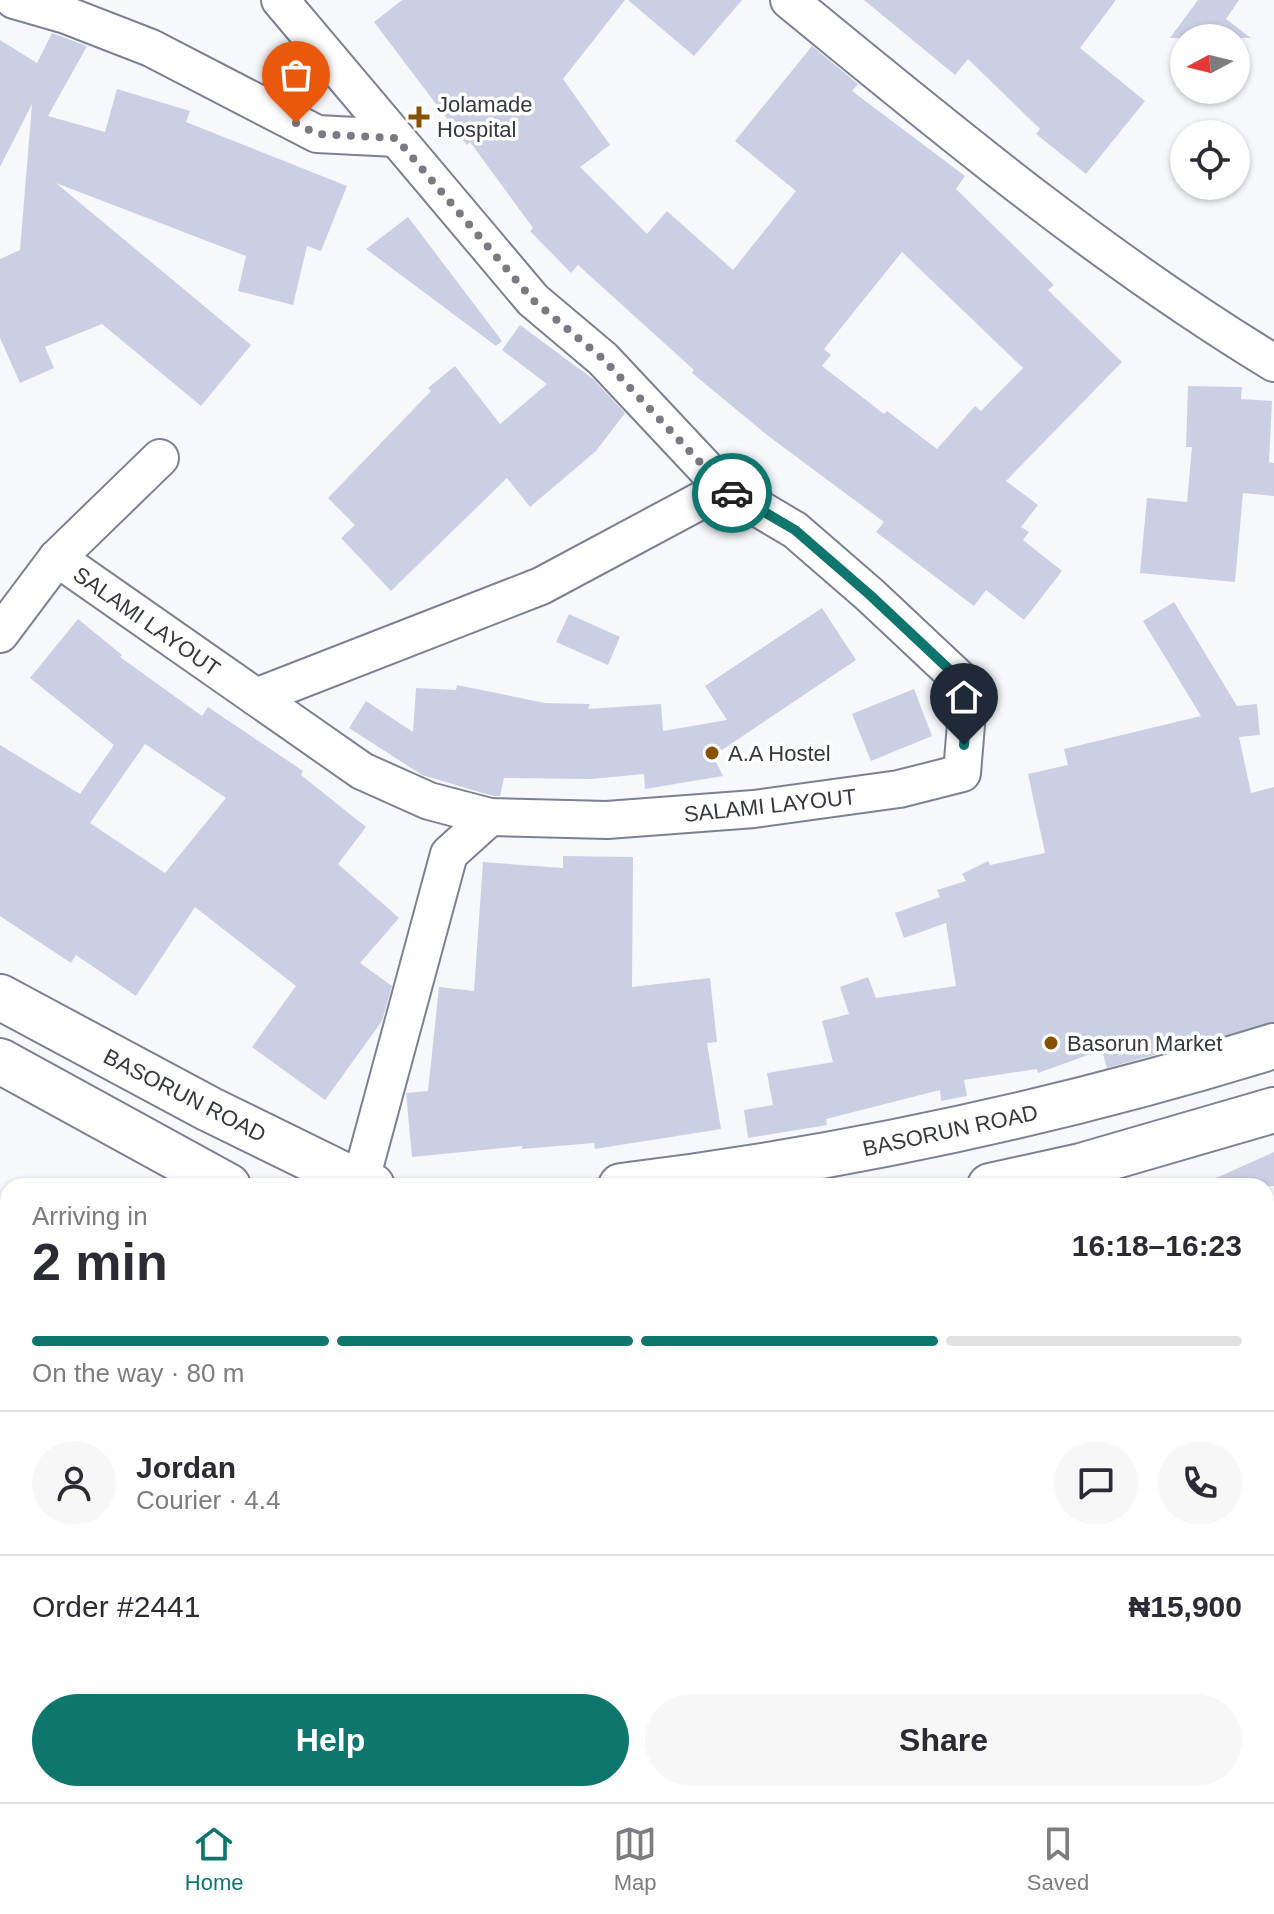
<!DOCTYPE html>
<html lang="en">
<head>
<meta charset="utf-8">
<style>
  :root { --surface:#fff; --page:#f7f7f7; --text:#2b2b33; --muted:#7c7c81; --line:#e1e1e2; --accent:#0f766e }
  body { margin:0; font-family:Arial,sans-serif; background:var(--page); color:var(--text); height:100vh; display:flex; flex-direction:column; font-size:30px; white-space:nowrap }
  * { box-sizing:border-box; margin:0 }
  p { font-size:26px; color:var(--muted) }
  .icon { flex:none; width:44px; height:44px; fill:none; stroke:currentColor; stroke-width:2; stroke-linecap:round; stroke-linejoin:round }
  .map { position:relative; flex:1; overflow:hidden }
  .panel { position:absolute; left:0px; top:1178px; width:1274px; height:624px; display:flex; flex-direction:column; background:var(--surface); border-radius:24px 24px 0 0; box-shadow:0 2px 6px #0004 }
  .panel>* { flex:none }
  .needle { width:52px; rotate:263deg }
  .fabs { position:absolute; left:1170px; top:24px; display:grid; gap:16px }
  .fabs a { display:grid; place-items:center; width:80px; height:80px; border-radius:50%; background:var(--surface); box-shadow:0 2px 6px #0004; font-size:40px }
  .pin { position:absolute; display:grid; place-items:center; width:68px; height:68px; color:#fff; margin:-82px -34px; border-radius:50% 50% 50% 0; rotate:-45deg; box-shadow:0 0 8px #0007 }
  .pin .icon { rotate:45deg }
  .courier { position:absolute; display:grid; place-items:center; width:80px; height:80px; margin:-40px; border:6px solid #0f766e; border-radius:50%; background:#fff; color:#222; box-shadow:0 2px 10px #0007 }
  .summary em { font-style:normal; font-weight:800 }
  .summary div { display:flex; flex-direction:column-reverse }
  .summary { display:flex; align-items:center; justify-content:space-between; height:136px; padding:0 32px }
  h1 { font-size:52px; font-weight:800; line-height:60px }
  .bar { display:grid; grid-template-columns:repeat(4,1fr); gap:12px 8px; align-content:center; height:96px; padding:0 32px }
  .bar i { height:10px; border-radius:6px; background:var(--line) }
  .bar .active { background:var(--accent) }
  .bar p { grid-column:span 4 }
  .line { display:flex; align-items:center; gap:20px; padding:0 32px; border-top:2px solid var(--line) }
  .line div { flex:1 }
  .round { display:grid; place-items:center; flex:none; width:84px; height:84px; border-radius:42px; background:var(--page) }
  .primary-button { display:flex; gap:16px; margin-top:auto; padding:16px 32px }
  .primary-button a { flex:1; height:92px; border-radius:48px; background:var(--accent); color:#fff; font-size:32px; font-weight:800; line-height:92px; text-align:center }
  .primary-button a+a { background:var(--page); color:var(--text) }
  .tabs { display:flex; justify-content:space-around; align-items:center; height:112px; border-top:2px solid var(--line); background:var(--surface); font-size:22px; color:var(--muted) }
  .tabs a { display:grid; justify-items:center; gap:4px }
  .tabs .active { color:var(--accent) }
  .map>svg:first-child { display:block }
  .building { fill:#cbcfe4; fill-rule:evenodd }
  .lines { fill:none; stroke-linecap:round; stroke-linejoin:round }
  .minor-casing { stroke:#7c8093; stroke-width:40 }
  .major-casing { stroke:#7c8093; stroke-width:48 }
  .minor { stroke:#fff; stroke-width:36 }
  .major { stroke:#fff; stroke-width:44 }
  .done { stroke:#7a7b82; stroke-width:8; stroke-dasharray:0 14.4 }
  .route { stroke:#0f766e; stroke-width:10 }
  .poi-dot { fill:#885101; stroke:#fff; stroke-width:3 }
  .labels { text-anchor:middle; stroke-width:7; stroke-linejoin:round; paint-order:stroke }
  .poi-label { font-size:22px; fill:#363840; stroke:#fff; text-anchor:start }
  .street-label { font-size:22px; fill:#363840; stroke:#fff }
</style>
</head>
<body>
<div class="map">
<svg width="1274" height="1802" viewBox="0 0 1274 1802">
  <rect width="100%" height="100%" fill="#f7f8fc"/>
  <g class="building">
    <path d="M402 0H625L563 79 610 145 580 167 647 234 667 211 733 270 796 191 735 141 812 46 858 84 852 91 965 176 956 189 1054 285 1048 290 1122 362 1006 481 1038 505 1021 527 1029 532 1023 540 1062 571 1024 620 986 590 974 606 876 532 884 522 767 435 692 373 694 370 578 265 571 273 530 231 533 228 470 142 467 145 374 22ZM902 252 1023 368 981 411 975 406 937 449 887 411 884 414 822 366 831 355 824 349Z"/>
    <polygon points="628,0 742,0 694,56"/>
    <polygon points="864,0 1116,0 1080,48 1145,101 1086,174 1036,134 1040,129 968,59 955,75"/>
    <polygon points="1198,0 1239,0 1226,19 1251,38 1170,38"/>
    <polygon points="52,33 87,46 48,116 105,132 117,89 190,111 186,122 347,186 321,251 307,246 293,305 238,291 246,256 56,183 251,345 201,406 102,324 45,347 54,368 20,383 0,338 0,259 20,250 32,104 0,167 0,40 37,63"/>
    <polygon points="408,217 502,341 496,346 366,249"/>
    <polygon points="520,325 593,379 625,413 596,451 530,507 507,478 391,591 341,538 355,525 328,498 431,391 428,388 455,366 500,424 547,384 502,350"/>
    <polygon points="1188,386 1242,387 1241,399 1272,401 1269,462 1274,463 1274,496 1243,493 1235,582 1140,573 1147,498 1187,502 1192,447 1186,447"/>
    <polygon points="1174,602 1237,706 1257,704 1260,735 1239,737 1251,793 1274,787 1274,1022 1107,1068 1102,1050 1038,1073 1037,1069 964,1080 967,1096 941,1101 940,1090 826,1119 827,1125 748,1138 744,1110 773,1105 767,1073 833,1062 822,1021 849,1014 840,987 868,977 876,998 956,986 946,923 904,938 895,913 940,897 937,890 966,881 962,874 988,861 990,865 1045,853 1028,774 1068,765 1064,749 1201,716 1143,621"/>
    <polygon points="822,608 856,660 713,756 723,776 645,789 644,774 591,779 504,778 500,796 493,796 422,775 349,728 366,701 413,732 416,688 456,690 457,685 545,703 590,704 588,709 661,704 663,731 727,720 705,686"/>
    <polygon points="569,614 620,637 608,665 556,642"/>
    <path d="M78 619 122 655 120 657 202 716 208 707 303 771 301 775 366 827 338 864 399 918 360 963 392 986 382 1021 325 1100 252 1047 296 986 195 907 136 996 76 955 71 963 0 916V745L80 794 114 745 30 678ZM145 744 226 798 165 873 90 823Z"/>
    <polygon points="914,689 932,736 871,761 852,714"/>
    <polygon points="563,856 633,857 632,987 710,978 717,1042 707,1043 721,1129 595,1149 594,1143 522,1149 522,1146 412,1157 406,1093 428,1091 439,987 474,991 483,862 563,868"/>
    <polygon points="1274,1152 1274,1186 1198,1186"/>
  </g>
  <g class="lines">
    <g class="minor-casing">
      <g id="minor">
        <polyline points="14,0 66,15 151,48 317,134 396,138"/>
        <path d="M789 0C945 128 1101 258 1274 363"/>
        <polyline points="57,558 362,771 429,801 490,817 607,820 754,809 899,789 962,773 969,688 870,595 795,530 724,488 603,359 533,300 280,0"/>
        <polyline points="0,634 57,558 160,458"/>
        <polyline points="256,697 541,586 724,488"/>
        <polyline points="360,1183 449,854 490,817"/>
        <polyline points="1266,1275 1274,1264"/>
        <polyline points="1266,1443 1274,1447"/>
        <polyline points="854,1802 860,1794"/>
      </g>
    </g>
    <g class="major-casing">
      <g id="major">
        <polyline points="0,997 209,1109 360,1183 372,1186"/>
        <polyline points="0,1061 228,1186"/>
        <path d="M621 1186C843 1159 1060 1112 1274 1046"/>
        <polyline points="990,1186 1081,1166 1274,1110"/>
      </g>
    </g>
    <use href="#minor" class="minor"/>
    <use href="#major" class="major"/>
  </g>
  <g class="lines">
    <polyline class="done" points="296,123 317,134 396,138 533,300 603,359 724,488 732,493"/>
    <polyline class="route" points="732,493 795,530 870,595 969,688 964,745"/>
  </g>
  <g class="poi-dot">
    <path d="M415 105h8v8h8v8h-8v8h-8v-8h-8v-8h8z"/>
    <circle cx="712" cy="753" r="8"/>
    <circle cx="1051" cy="1043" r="8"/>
  </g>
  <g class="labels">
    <g class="poi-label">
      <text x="437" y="112">Jolamade<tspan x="437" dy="25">Hospital</tspan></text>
      <text x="728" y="761">A.A Hostel</text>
      <text x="1067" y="1051">Basorun Market</text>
    </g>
    <g class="street-label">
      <text transform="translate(147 621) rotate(35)" y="8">SALAMI LAYOUT</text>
      <text transform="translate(770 805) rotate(-6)" y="8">SALAMI LAYOUT</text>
      <text transform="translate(185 1095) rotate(27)" y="8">BASORUN ROAD</text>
      <text transform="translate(950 1130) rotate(-12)" y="8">BASORUN ROAD</text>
    </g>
  </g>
</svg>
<div class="fabs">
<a><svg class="needle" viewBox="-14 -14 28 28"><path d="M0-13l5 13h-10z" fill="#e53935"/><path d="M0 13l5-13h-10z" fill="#7c7c81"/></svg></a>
<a><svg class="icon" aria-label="locate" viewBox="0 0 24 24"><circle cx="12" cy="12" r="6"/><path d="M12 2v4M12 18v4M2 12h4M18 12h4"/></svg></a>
</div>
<div class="pin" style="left:296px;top:123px;background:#ea580c"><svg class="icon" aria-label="bag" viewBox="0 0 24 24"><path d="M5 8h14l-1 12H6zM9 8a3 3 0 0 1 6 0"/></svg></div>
<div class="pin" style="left:964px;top:745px;background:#1f2937"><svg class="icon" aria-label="home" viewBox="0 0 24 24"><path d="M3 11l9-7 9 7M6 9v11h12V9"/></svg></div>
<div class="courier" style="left:732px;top:493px"><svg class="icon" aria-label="car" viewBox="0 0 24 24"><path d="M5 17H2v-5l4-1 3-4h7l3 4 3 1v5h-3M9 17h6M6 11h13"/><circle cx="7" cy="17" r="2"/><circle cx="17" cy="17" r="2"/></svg></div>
<section class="panel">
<div class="summary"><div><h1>2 min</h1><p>Arriving in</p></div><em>16:18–16:23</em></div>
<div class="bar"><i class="active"></i><i class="active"></i><i class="active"></i><i></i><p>On the way · 80 m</p></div>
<div class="line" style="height:144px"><a class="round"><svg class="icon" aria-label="person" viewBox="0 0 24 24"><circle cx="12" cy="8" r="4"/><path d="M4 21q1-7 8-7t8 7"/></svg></a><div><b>Jordan</b><p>Courier · 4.4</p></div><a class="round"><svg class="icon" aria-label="chat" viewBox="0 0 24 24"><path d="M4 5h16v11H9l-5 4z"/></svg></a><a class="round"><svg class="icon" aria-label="phone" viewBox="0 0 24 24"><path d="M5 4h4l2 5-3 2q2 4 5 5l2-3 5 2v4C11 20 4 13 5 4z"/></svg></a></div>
<div class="line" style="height:104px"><div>Order #2441</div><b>₦15,900</b></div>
<div class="primary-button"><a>Help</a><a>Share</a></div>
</section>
</div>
<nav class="tabs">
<a class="active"><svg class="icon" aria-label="home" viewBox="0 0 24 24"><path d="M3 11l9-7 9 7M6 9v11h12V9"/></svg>Home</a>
<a><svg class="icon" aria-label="map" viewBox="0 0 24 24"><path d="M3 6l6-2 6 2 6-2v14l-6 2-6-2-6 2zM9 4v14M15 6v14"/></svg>Map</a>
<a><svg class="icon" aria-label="saved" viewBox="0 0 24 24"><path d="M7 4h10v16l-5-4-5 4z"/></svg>Saved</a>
</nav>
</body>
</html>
